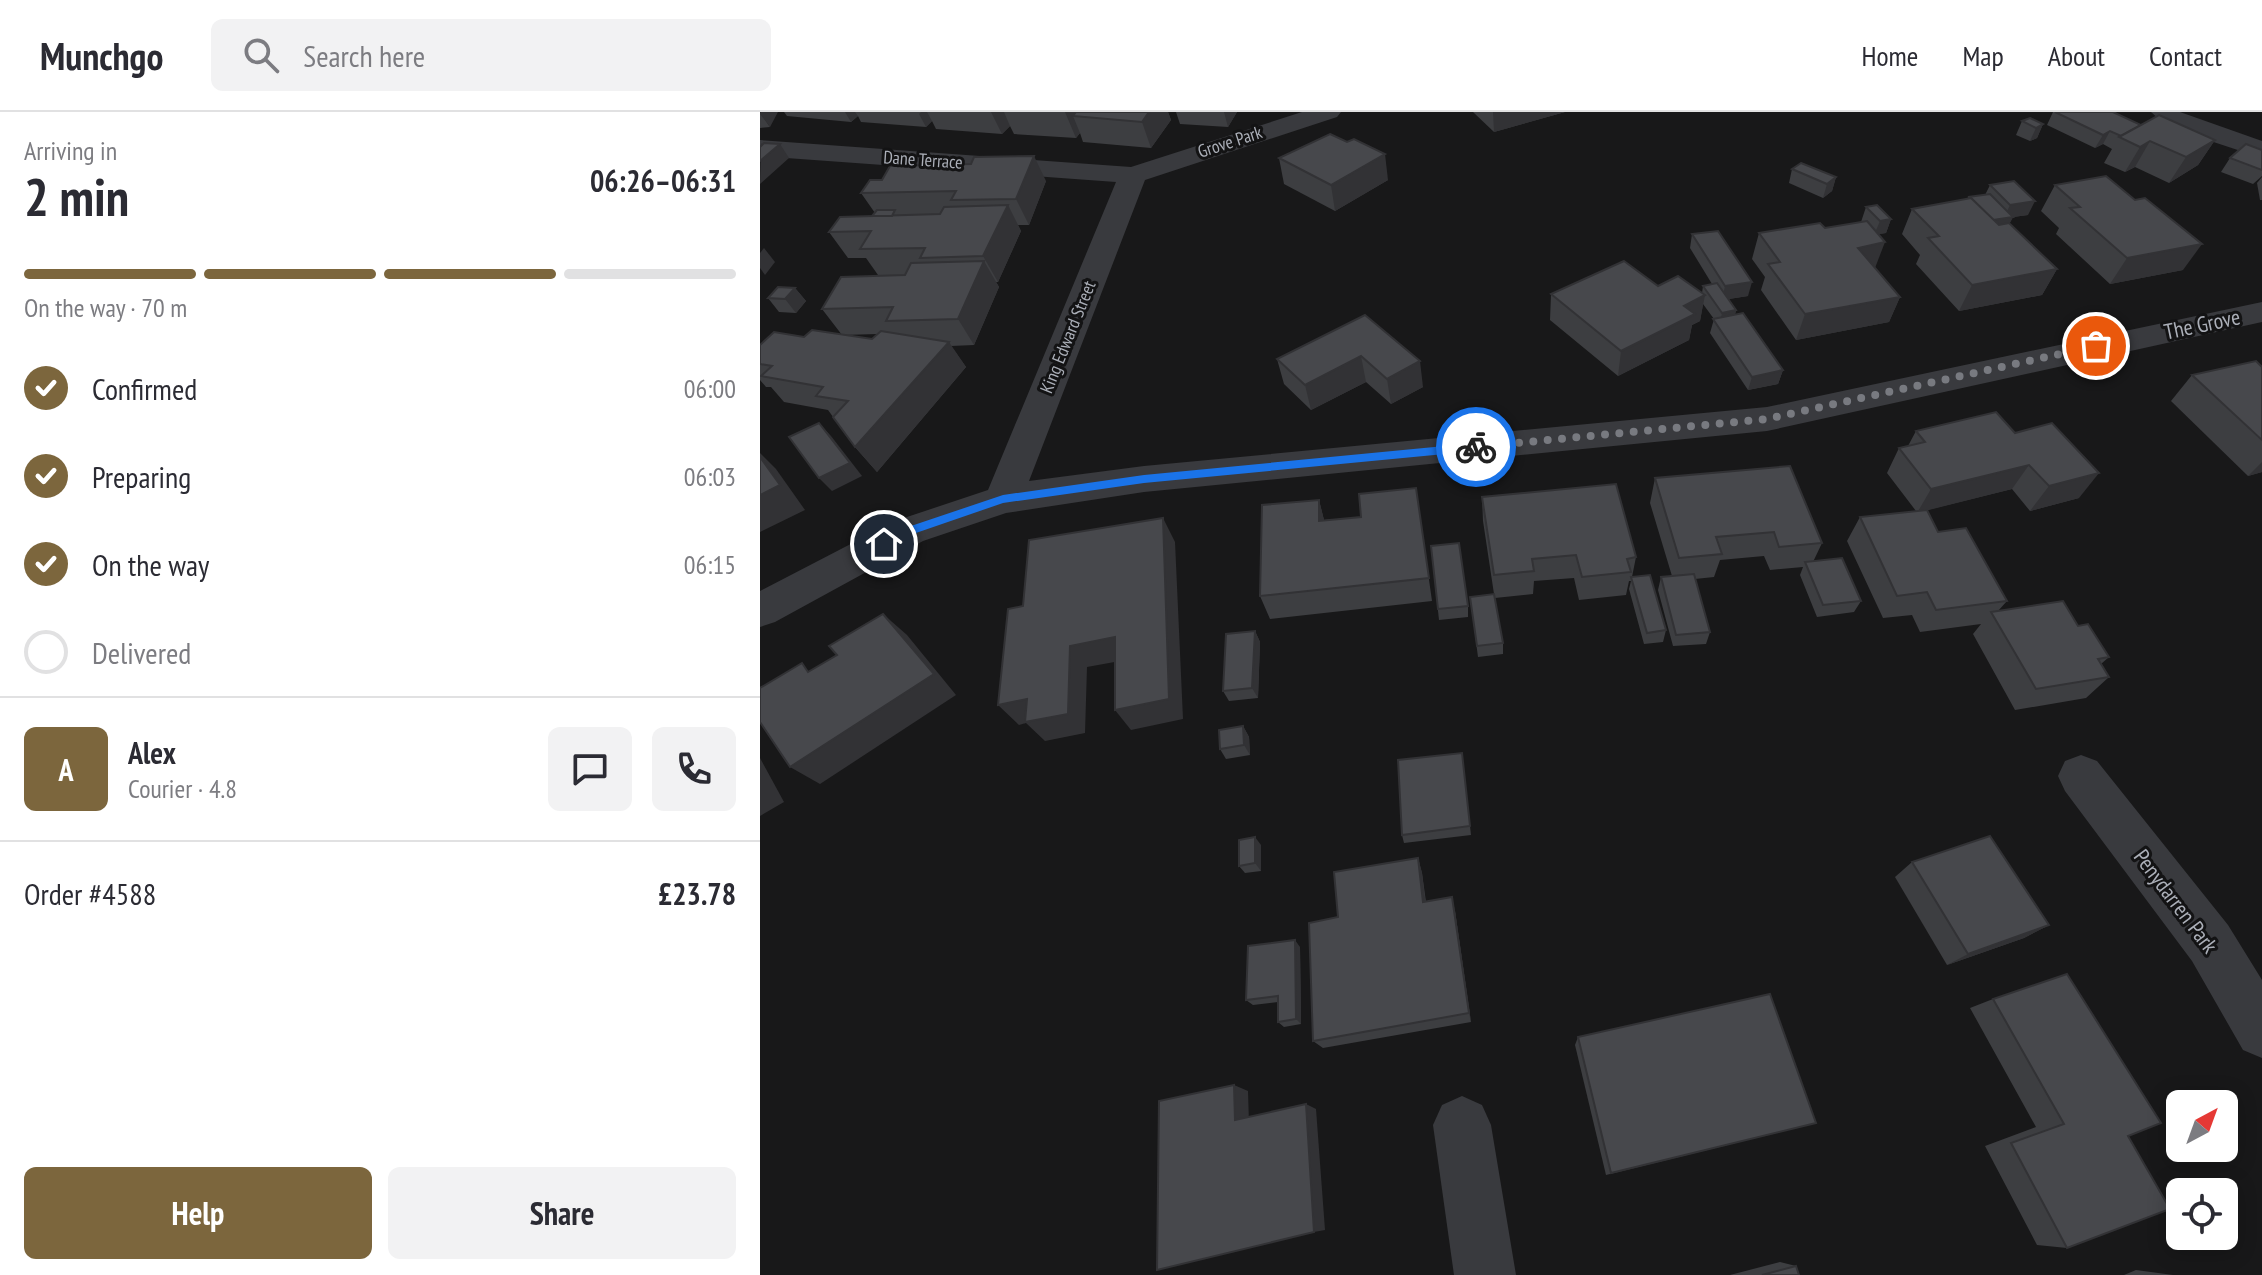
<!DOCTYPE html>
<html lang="en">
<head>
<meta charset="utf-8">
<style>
  :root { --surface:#fff; --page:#f2f2f3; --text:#2b2b33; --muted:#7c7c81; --line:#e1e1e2; --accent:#7c663d }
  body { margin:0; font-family:"PT Sans Narrow",sans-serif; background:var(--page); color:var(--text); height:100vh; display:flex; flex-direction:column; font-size:30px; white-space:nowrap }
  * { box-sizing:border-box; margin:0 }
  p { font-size:26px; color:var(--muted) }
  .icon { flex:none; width:44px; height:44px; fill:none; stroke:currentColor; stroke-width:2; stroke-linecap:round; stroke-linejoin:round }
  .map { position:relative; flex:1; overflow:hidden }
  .details { display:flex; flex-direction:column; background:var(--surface); width:760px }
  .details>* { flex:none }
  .needle { width:52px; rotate:41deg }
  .buttons { position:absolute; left:1406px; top:978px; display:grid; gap:16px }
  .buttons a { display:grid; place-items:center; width:72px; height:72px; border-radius:12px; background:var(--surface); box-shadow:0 4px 20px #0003; font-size:40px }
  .pin { position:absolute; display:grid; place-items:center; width:68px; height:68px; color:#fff; margin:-34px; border:4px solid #fff; border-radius:50%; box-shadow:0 2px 8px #0007 }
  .courier { position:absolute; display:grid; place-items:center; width:80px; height:80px; margin:-40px; border:6px solid #1a73e8; border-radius:50%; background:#fff; color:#222; box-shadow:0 2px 10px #0007 }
  .summary em { font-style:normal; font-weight:700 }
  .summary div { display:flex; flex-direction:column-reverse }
  .summary { display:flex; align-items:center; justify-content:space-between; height:136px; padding:0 24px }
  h1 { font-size:52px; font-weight:700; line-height:60px }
  .bar { display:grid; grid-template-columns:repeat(4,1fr); gap:12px 8px; align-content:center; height:96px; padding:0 24px }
  .bar i { height:10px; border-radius:6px; background:var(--line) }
  .bar .selected { background:var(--accent) }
  .bar p { grid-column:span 4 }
  .line { display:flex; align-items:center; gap:20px; padding:0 24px; border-top:2px solid var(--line) }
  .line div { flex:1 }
  .round { display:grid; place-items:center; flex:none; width:84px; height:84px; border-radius:12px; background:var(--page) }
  ol { padding:0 24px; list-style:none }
  li { display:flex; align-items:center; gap:24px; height:88px }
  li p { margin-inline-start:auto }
  li .icon { padding:8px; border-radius:50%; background:var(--accent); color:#fff; stroke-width:4 }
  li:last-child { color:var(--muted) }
  li i { width:44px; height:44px; border:4px solid var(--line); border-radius:50% }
  .button { display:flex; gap:16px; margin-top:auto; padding:16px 24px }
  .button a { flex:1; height:92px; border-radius:12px; background:var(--accent); color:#fff; font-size:32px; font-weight:700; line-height:92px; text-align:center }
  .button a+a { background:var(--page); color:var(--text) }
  header { display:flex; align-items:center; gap:48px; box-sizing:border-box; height:112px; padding:0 40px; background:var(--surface); border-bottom:2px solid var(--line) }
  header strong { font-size:38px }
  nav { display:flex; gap:44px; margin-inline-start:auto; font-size:28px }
  .search { width:560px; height:72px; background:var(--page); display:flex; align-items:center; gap:20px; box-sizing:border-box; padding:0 28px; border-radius:12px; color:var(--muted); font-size:30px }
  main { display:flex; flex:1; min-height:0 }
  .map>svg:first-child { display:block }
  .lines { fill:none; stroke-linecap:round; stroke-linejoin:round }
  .minor { fill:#393a3e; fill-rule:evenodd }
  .wall { fill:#3d3e41; fill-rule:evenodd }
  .shaded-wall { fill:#323235 }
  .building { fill:#47484c; stroke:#323235; stroke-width:2 }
  .route { fill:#1a73e8 }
  .done { stroke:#787a80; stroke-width:8; stroke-dasharray:0 14.4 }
  .labels { text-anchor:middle; stroke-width:6; stroke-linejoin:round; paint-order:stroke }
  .far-street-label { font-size:18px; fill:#abafb8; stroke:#131314 }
  .street-label { font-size:22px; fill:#abafb8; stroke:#131314 }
</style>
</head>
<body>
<header>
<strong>Munchgo</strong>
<div class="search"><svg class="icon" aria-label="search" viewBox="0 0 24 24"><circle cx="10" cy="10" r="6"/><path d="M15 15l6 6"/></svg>Search here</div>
<nav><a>Home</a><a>Map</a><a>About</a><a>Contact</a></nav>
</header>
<main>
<section class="details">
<div class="summary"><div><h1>2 min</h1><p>Arriving in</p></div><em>06:26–06:31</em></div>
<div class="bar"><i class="selected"></i><i class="selected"></i><i class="selected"></i><i></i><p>On the way · 70 m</p></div>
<ol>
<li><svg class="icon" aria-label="check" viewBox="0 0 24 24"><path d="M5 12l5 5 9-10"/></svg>Confirmed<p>06:00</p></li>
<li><svg class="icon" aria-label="check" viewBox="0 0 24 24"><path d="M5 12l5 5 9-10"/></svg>Preparing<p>06:03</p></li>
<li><svg class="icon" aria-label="check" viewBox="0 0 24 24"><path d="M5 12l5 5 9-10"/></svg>On the way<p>06:15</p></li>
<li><i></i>Delivered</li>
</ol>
<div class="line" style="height:144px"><b class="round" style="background:var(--accent);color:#fff">A</b><div><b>Alex</b><p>Courier · 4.8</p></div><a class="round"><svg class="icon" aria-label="chat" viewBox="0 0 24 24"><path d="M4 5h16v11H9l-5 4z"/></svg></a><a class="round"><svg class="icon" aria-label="phone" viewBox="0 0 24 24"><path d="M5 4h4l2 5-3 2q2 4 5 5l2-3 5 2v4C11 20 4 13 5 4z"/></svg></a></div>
<div class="line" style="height:104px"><div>Order #4588</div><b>£23.78</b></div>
<div class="button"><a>Help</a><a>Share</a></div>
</section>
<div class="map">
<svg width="1502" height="1163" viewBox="0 0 1502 1163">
  <rect width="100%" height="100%" fill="#181819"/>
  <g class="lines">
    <g class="minor">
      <polygon points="542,0 581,0 577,5 385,68 269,369 384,354 1007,295 1502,190 1502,210 1007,319 384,380 246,401 163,429 15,510 0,515 0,479 135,409 228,378 356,70 0,44 0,28 371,55"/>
      <polygon points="1391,0 1420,0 1502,29 1502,46 1408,15"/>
      <polygon points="1321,643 1337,649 1468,813 1502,868 1502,946 1483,938 1432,849 1305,679 1298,664 1305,649"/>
      <polygon points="702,984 722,993 731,1013 756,1163 694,1163 673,1013 682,993"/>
    </g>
  </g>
  <g class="wall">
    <polygon points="0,0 10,15 0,16"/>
    <polygon points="24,0 408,0 411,8 391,36 323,30 320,21 316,26 254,22 250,14 242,22 176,17 172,9 166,15 101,10 98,4 91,10 27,4"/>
    <polygon points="416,0 477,0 468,15 420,12"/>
    <polygon points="713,0 805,0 734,20"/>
    <polygon points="1293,0 1353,0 1381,13 1455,28 1438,53 1409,71 1375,55 1365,60 1344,51 1352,37 1343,32 1335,36 1287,13"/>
    <polygon points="1262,9 1283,12 1277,26 1270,29 1256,23"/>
    <polygon points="1502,38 1502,64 1493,72 1461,60 1470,46"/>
    <polygon points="519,46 628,68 575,99 524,72"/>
    <polygon points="1032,57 1076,65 1072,79 1063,86 1029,71"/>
    <polygon points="1502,65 1502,88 1500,88 1497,71"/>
    <path d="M286 69 269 113H258L261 119 238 170H236L239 175 214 233 191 234 206 255 117 360 95 335 68 298 24 290 11 275H6L0 268V233L44 225 82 223 62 197 118 163 106 146H88L69 120 112 104 115 101 101 81ZM118 222 112 227 83 223Z"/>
    <polygon points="1230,73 1268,103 1253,105 1249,112 1297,157 1282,183 1199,199 1156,152 1160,143 1142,122 1152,97 1225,83"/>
    <polygon points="1295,73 1375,88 1423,158 1350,172 1296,122 1299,116 1281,99"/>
    <polygon points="1106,95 1131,107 1126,121 1118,122 1115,156 1140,185 1129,210 1036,228 1001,178 1005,165 992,147 999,121 1065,116 1101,110"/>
    <polygon points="932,122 988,184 969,187 976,198 975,203 1023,258 1018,272 988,278 950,221 954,207 943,192 940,209 932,213 929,228 858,264 790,208 791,182 898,174 942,181 943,174 952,172 930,136"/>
    <polygon points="35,176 46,189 36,201 19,200 8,186"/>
    <polygon points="605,203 663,275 631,292 606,270 551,298 524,272 517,247"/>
    <polygon points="1502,255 1502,360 1488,364 1411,289 1432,263"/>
    <polygon points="1156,319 1255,321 1319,386 1270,399 1252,377 1167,398 1178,420 1247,489 1238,499 1318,514 1349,545 1341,552 1349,565 1326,586 1255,598 1213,522 1221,512 1160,520 1152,503 1123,506 1087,429 1100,405 1156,399 1127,361 1139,336 1148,334"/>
    <polygon points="895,366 1062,431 1053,450 1101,489 1094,500 1057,505 1040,463 1043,455 1010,458 1004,444 960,448 954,465 935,467 950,520 946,532 913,534 898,478 901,465 912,464 890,391"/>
    <polygon points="656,376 672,489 510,507 500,484 559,388 564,408 601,405"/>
    <polygon points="722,385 876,445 872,465 906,518 903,530 884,532 869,477 871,469 869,469 866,483 819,488 814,466 774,469 773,482 735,486 743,531 743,542 718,545 710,485 734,482 723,409"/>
    <polygon points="671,434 708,494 708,505 679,508"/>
    <polygon points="495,519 500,530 498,586 469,589 463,579"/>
    <polygon points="483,614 489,625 490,643 466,647 460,637"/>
    <polygon points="702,641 711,723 644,731 642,723"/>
    <polygon points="501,733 501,759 485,761 479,754"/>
    <polygon points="658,746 662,761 666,790 695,799 711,910 563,936 553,929"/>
    <polygon points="1152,750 1289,813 1264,826 1187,853 1135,765"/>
    <polygon points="540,835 541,912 524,915 518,910 518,890 493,893 486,888"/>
    <polygon points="1233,887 1368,1024 1307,1136 1277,1133 1225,1034 1276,1015 1210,896"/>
    <polygon points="818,925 1056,1011 846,1063 815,933"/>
    <polygon points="1020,1150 1036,1154 1039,1163 970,1163"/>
    <polygon points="1376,1158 1413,1163 1364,1163"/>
  </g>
  <g class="shaded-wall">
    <polygon points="1,0 18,0 10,15 0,2"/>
    <polygon points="85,0 95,0 98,4 91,10"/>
    <polygon points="161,0 167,0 172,9 166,15 159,2"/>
    <polygon points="231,0 244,0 250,14 242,22"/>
    <polygon points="305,0 333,0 313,4 320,21 316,26"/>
    <polygon points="389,0 408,0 411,8 391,36 382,10"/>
    <polygon points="464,0 477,0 468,15"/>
    <polygon points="733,0 805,0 734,20"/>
    <polygon points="1283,12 1277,26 1270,29 1276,16"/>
    <polygon points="1350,19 1343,32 1335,36 1343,23"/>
    <polygon points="1455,28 1438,53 1409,71 1426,45"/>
    <polygon points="1390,29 1375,55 1365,60 1380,35"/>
    <polygon points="1,31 9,42 20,32 29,46 0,72"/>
    <polygon points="625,42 628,68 575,99 571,73"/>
    <polygon points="274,44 286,69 269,113 256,87"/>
    <polygon points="1076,65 1072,79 1063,86 1067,72"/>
    <polygon points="1275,89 1268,103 1253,105 1246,119 1229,108 1244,106 1250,93"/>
    <polygon points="248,93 261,119 238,170 223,144"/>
    <polygon points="1131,107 1126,121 1114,123 1120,109"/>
    <polygon points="1125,130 1115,156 1098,136"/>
    <polygon points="1442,132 1423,158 1350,172 1367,146"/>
    <polygon points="4,136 15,150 5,163 0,156 0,141"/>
    <polygon points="224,149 239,175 214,233 198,207"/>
    <polygon points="1297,157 1282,183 1199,199 1212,173"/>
    <polygon points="992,170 988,184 962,188 965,174"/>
    <polygon points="35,176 46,189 36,201 25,187"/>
    <polygon points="945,183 940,209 932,213 929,228 858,264 861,239 924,194"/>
    <polygon points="1140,185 1129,210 1036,228 1045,202"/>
    <polygon points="976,198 973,211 959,214 962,201"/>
    <polygon points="189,230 206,255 117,360 95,335"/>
    <polygon points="601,244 606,270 551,298 545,273"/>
    <polygon points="660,249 663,275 631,292 627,267"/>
    <polygon points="1023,258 1018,272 988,278 992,265"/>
    <polygon points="59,311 71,324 102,364 72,379 59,366"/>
    <polygon points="0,341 16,357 45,398 0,420"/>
    <polygon points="1502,350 1502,360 1488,364"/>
    <polygon points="1269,353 1252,377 1157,401 1171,377"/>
    <polygon points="1339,361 1319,386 1270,399 1289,374"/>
    <polygon points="559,388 565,412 559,409"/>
    <polygon points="403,406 415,430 423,607 371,618 355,598"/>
    <polygon points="123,502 147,523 196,583 60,672 30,655"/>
    <polygon points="495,519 500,530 498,586 492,576"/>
    <polygon points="355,525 371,547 327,555 325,621 285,629 266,611 259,613 238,593 310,534"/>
    <polygon points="483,614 489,625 490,643 484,633"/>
    <polygon points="0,646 24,690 0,704"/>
    <polygon points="495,725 501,733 501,759 495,751"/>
    <polygon points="658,746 662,761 667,803 663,790"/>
    <polygon points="692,785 695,799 711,910 709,901"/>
    <polygon points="1289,813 1264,826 1187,853 1208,842"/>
    <polygon points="535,828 540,835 541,912 536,907"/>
    <polygon points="474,973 488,979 489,1012 475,1008"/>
    <polygon points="546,992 556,997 565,1118 554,1120"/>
  </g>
  <g class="building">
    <polygon points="316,0 389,0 382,10 313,4"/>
    <polygon points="1295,0 1353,0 1381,13 1361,24 1350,19 1343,23"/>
    <polygon points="1399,3 1455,28 1426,45 1390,29 1380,35 1359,25"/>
    <polygon points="1270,6 1283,12 1276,16 1262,9"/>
    <polygon points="570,22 587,30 594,27 625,42 571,73 519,46"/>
    <polygon points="4,31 20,32 0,49 0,35"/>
    <polygon points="1486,32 1502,38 1502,58 1470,46"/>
    <polygon points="274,44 256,87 191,88 196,79 101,81 110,68 122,68 130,54 211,52 214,45"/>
    <polygon points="1041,51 1076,65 1067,72 1032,57"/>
    <polygon points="1346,64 1375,88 1385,86 1442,132 1367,146 1310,96 1320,95 1295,73"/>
    <polygon points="1254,69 1275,89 1250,93 1230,73"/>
    <polygon points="1230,82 1253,105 1233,108 1211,86 1208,85"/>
    <polygon points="1211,86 1239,113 1249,111 1297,157 1212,173 1168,126 1179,124 1152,97"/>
    <polygon points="248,93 223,144 160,146 165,136 100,137 111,119 69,120 80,105 180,102 184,95"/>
    <polygon points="1117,93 1131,107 1120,109 1106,95"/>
    <polygon points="117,98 135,98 132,104 112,104"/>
    <polygon points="1107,109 1125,130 1098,136 1140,185 1045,202 1008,152 1020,150 999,121 1060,111 1065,116"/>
    <polygon points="958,119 992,170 965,174 932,122"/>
    <polygon points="224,149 198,207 126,209 133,195 62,197 81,165 145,163 151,151"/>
    <polygon points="864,149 898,174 918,164 945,183 924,194 935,202 861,239 791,182"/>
    <polygon points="957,171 976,198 962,201 943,174"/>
    <polygon points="18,175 35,176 25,187 8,186"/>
    <polygon points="983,201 1023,258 992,265 953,207"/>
    <polygon points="605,203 660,249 627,267 601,244 545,273 517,247"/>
    <polygon points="52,218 112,227 121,219 189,230 95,335 73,305 88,289 56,284 63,275 1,264 12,254 0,252 0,233 14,220 44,225"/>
    <polygon points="1496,249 1502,255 1502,328 1432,263"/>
    <polygon points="1236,300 1255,321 1292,311 1339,361 1289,374 1269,353 1171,377 1139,336 1165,330 1156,319"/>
    <polygon points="59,311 90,351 59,366 29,325"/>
    <polygon points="0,345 20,373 0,383"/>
    <polygon points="1030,354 1062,431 1019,435 1014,420 956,425 962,442 919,446 895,366"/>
    <polygon points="856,372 876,445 867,447 871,460 822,465 816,443 772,447 774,459 734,463 722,385"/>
    <polygon points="656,376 669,466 500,484 502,393 559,388 559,409 601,405 599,382"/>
    <polygon points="1167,398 1178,420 1206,416 1247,489 1176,498 1167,480 1137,484 1100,405"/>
    <polygon points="403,406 409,587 355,598 355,525 310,534 308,602 265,610 267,587 238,593 248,497 263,494 269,428"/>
    <polygon points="699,431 708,494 678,497 671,434"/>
    <polygon points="1082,446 1101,489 1063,493 1045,450"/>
    <polygon points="934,462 950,520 916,523 901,465"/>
    <polygon points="890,463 906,518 887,521 871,465"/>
    <polygon points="734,482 743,531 717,534 710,485"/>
    <polygon points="1303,489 1318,514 1328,512 1349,545 1338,547 1349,565 1276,577 1231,500"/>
    <polygon points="123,502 174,562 30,655 0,610 0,576 42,551 48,560 77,543 69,534"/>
    <polygon points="495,519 492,576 463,579 466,522"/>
    <polygon points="483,614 484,633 460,637 459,618"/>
    <polygon points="702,641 710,714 642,723 638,648"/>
    <polygon points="1230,724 1289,813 1208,842 1152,750"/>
    <polygon points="495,725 495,751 479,754 479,728"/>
    <polygon points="658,746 663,790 692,785 709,901 553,929 549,811 578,805 574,760"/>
    <polygon points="535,828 536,907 518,910 518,884 486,888 488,834"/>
    <polygon points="1307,862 1401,1011 1368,1024 1410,1097 1307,1136 1251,1031 1304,1012 1233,887"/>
    <polygon points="1010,882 1056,1011 851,1061 818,925"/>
    <polygon points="474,973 475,1008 546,992 554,1120 397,1158 399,989"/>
    <polygon points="1036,1154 1039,1163 1002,1163"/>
  </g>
  <polygon class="route" points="716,331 721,335 716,339 384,371 243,391 153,422 129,435 120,435 119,432 145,416 243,383 384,363"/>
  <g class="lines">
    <polyline class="done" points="716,335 1007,307 1336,234"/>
  </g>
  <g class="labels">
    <g class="far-street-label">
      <text transform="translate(470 30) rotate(-18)" y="6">Grove Park</text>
      <text transform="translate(163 48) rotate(4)" y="6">Dane Terrace</text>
      <text transform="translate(308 225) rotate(-68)" y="6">King Edward Street</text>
    </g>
    <g class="street-label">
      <text transform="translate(1442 212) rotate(-12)" y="8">The Grove</text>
      <text transform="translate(1416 789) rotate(53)" y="8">Penydarren Park</text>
    </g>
  </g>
</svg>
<div class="buttons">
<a><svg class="needle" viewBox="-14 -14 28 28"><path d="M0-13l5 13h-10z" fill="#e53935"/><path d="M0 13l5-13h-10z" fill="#7c7c81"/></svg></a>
<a><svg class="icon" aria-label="locate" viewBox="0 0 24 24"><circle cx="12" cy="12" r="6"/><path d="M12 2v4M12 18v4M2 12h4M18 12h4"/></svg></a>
</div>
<div class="pin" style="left:1336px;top:234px;background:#ea580c"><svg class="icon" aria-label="bag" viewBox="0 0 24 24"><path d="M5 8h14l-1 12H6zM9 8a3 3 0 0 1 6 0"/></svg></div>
<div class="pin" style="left:124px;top:432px;background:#1f2937"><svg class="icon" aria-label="home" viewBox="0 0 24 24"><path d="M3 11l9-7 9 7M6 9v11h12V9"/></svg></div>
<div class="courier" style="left:716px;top:335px"><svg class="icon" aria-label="bike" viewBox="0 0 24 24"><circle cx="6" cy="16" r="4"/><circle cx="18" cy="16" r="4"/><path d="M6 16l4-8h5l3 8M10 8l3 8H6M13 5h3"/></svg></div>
</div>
</main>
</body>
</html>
